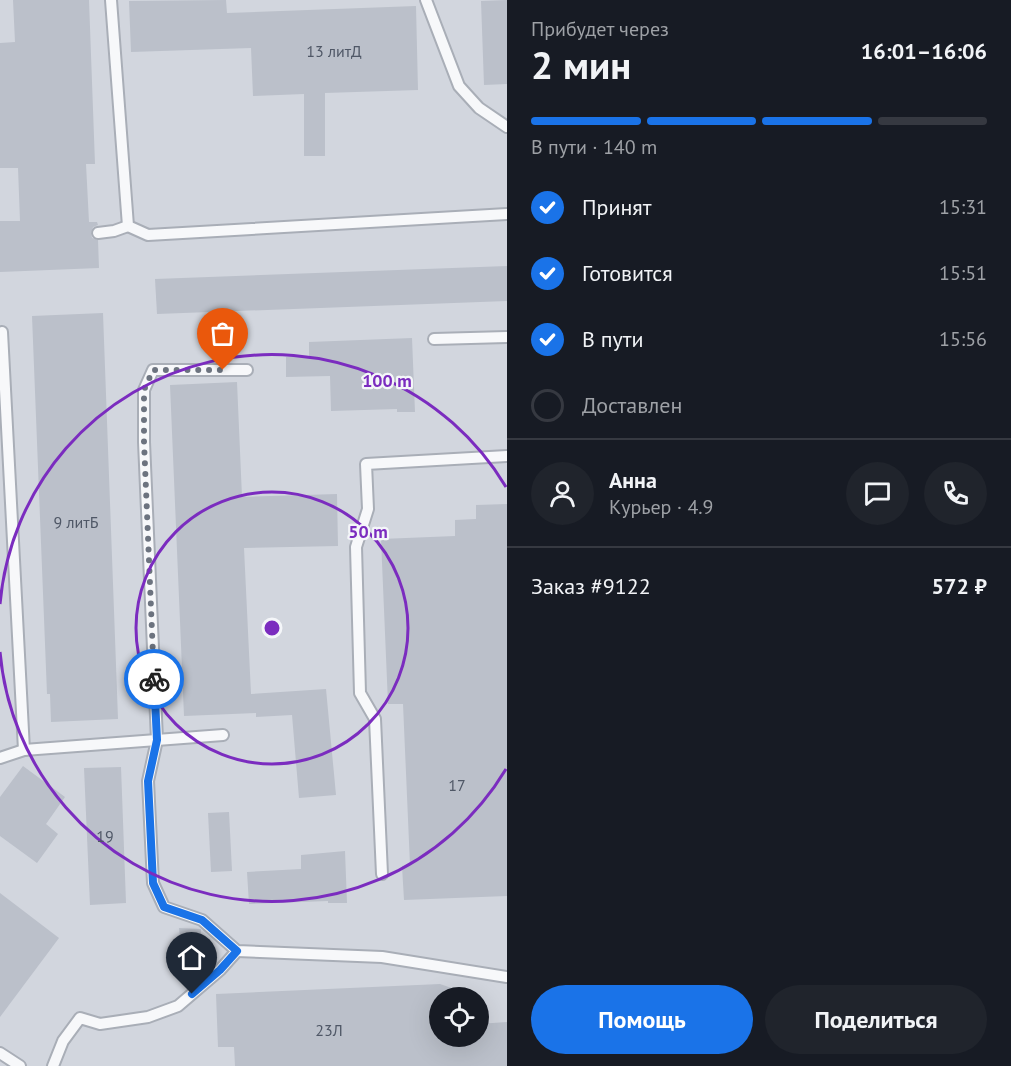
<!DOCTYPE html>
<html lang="ru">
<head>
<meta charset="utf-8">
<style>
  :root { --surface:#171b24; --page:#20242c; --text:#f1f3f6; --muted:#9ea1a6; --line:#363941; --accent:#1a73e8 }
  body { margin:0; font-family:"PT Sans",sans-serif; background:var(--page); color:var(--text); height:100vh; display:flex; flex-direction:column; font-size:22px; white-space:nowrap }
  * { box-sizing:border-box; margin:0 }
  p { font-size:20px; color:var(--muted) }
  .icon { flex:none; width:33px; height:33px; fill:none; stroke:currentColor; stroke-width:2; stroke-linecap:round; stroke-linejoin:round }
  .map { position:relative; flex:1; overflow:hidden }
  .sheet { display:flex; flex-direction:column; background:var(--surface); width:504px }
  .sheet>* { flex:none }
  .fabs { position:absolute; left:429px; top:987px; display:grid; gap:12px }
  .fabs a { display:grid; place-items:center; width:60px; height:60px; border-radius:50%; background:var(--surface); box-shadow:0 6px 24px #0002; font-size:30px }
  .pin { position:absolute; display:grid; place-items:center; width:51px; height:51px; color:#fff; margin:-62px -26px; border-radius:50% 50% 50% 0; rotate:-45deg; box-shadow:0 0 6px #0007 }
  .pin .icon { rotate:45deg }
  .courier { position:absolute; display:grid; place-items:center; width:60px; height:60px; margin:-30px; border:4px solid #1a73e8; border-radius:50%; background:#fff; color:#222; box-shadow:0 2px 8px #0007 }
  .head em { font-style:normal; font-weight:600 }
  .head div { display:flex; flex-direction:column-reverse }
  .head { display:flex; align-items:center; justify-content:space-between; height:102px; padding:0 24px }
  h1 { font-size:39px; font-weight:600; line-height:45px }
  .bar { display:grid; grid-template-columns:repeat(4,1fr); gap:9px 6px; align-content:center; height:72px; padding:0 24px }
  .bar i { height:8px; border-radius:4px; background:var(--line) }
  .bar .selected { background:var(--accent) }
  .bar p { grid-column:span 4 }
  .line { display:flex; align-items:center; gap:15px; padding:0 24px; border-top:2px solid var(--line) }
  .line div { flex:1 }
  .round { display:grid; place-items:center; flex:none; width:63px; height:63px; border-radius:32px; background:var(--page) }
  ol { padding:0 24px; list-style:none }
  li { display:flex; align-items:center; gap:18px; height:66px }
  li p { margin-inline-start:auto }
  li .icon { padding:6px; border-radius:50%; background:var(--accent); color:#fff; stroke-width:4 }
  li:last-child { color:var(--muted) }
  li i { width:33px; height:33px; border:3px solid var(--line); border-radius:50% }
  .cta { display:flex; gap:12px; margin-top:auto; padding:12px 24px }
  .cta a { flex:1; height:69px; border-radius:36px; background:var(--accent); color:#fff; font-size:24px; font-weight:600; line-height:69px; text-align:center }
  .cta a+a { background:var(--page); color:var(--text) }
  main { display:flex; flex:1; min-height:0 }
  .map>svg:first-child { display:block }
  .built { fill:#d2d6de; fill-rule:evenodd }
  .building { fill:#bbc0ca }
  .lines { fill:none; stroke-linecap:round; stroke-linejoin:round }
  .lane-casing { stroke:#a9aeb7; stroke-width:14 }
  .lane { stroke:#f7f8fa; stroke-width:10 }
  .done { stroke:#6c737f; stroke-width:6; stroke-dasharray:0 10.8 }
  .route { stroke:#1a73e8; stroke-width:8 }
  .ring { fill:none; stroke:#7b2cbf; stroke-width:3 }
  .labels { text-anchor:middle; stroke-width:4.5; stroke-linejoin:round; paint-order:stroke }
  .number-label { font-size:16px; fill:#4f5766 }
  .centre { fill:#7b2cbf; stroke:#f4f6f9; stroke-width:3 }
  .ring-label { font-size:18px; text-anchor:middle; font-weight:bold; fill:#7b2cbf; stroke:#f4f6f9; stroke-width:4.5; stroke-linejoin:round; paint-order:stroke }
</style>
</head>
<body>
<main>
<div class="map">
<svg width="507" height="1066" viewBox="0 0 507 1066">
  <rect width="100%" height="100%" fill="#e4e7ec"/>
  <path class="built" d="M0 0H507V1066H0ZM440 998H478V1036H440Z"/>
  <g class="building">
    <polygon points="13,0 89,0 95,164 86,164 89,222 97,222 98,225 93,227 91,233 92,238 98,240 99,268 0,272 0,221 20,221 18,168 0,168 0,43 15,42"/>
    <polygon points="226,0 227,13 416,6 418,90 325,93 325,156 304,156 304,94 253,96 251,48 131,52 129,1"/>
    <polygon points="507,0 507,84 484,85 481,1"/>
    <polygon points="507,266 507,301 157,314 155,279"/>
    <polygon points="103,313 118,719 51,722 50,694 47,694 32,316"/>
    <polygon points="412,338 415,412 397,412 397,409 331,411 330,376 286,377 286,357 309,357 309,342"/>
    <polygon points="237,382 242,497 337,494 338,546 244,548 251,694 326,689 336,795 299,798 292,715 256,717 256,713 184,716 170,385"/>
    <polygon points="507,504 507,896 404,900 402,866 410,865 403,704 388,704 381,539 455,536 455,520 476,519 476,505"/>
    <polygon points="23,766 65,797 46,824 58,834 37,863 0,836 0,797"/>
    <polygon points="121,767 126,903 90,905 84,768"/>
    <polygon points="229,812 232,871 211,872 208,813"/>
    <polygon points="345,851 347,903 328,903 328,901 249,904 247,872 301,869 301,855"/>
    <polygon points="0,893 59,938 0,1017"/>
    <polygon points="179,928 201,929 200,963 183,964"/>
    <polygon points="440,984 472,995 471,998 440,998 440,1036 478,1036 478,1024 507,1022 507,1066 235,1066 234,1047 218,1047 216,994"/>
  </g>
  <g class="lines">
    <g class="lane-casing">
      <g id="lane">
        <polyline points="111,0 128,226 148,235 507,214"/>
        <polyline points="426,0 459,86 479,108 507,127"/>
        <polyline points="98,233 114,231 128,226"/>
        <polyline points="2,332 24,750"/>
        <polyline points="434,339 507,337"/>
        <polyline points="247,370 153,370 144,390 144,442 157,740 148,781 153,883 164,907 202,920 237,951 382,957 507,977"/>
        <polyline points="0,758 24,750 223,735"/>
        <polyline points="382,874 375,719 360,693 356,547 368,509 366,464 507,456"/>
        <polyline points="0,1053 20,1066"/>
        <polyline points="53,1066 63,1041 80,1018 100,1024 148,1017 178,1006 220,970 237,951"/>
      </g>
    </g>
    <use href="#lane" class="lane"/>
  </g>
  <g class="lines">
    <polyline class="done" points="154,679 144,442 144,390 153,370 223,370"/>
    <polyline class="route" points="154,679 157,740 148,781 153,883 164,907 202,920 237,951 220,970 192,994"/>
  </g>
  <g class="ring">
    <circle cx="272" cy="628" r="136"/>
    <path d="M506 769A273 273 0 0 1 0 652M0 604A273 273 0 0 1 506 487"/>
  </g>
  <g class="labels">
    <g class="number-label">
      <text x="334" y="57">13 литД</text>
      <text x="76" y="528">9 литБ</text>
      <text x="457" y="791">17</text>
      <text x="105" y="842">19</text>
      <text x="329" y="1036">23Л</text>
    </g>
  </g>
  <circle cx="272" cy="628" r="9" class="centre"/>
  <g class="ring-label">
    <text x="387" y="387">100 m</text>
    <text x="368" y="538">50 m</text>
  </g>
</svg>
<div class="fabs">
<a><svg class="icon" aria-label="locate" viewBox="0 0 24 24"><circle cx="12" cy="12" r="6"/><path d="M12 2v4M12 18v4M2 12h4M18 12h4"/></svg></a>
</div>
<div class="pin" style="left:223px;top:370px;background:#ea580c"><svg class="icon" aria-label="bag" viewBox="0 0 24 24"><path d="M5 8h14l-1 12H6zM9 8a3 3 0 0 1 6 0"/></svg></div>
<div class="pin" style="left:192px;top:994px;background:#1f2937"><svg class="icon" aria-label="home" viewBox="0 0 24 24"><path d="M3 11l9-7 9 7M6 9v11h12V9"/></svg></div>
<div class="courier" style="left:154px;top:679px"><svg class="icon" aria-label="bike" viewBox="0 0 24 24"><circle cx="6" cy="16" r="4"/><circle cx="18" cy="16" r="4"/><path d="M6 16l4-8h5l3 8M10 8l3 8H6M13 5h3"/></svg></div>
</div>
<section class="sheet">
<div class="head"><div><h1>2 мин</h1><p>Прибудет через</p></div><em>16:01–16:06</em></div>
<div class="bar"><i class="selected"></i><i class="selected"></i><i class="selected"></i><i></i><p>В пути · 140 m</p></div>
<ol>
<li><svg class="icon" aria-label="check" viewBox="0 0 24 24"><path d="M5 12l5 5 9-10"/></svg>Принят<p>15:31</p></li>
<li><svg class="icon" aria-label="check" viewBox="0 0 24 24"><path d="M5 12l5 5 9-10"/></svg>Готовится<p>15:51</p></li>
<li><svg class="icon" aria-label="check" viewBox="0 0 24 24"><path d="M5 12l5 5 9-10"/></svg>В пути<p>15:56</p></li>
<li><i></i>Доставлен</li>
</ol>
<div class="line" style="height:108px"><a class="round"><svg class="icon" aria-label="person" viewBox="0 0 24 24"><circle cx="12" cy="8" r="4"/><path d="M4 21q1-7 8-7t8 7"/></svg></a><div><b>Анна</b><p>Курьер · 4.9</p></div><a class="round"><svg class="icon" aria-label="chat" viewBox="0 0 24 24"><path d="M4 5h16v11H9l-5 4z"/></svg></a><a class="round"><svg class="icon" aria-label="phone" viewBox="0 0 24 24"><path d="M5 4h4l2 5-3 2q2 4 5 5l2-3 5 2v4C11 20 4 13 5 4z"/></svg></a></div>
<div class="line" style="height:78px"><div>Заказ #9122</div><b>572 ₽</b></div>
<div class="cta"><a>Помощь</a><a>Поделиться</a></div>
</section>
</main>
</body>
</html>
